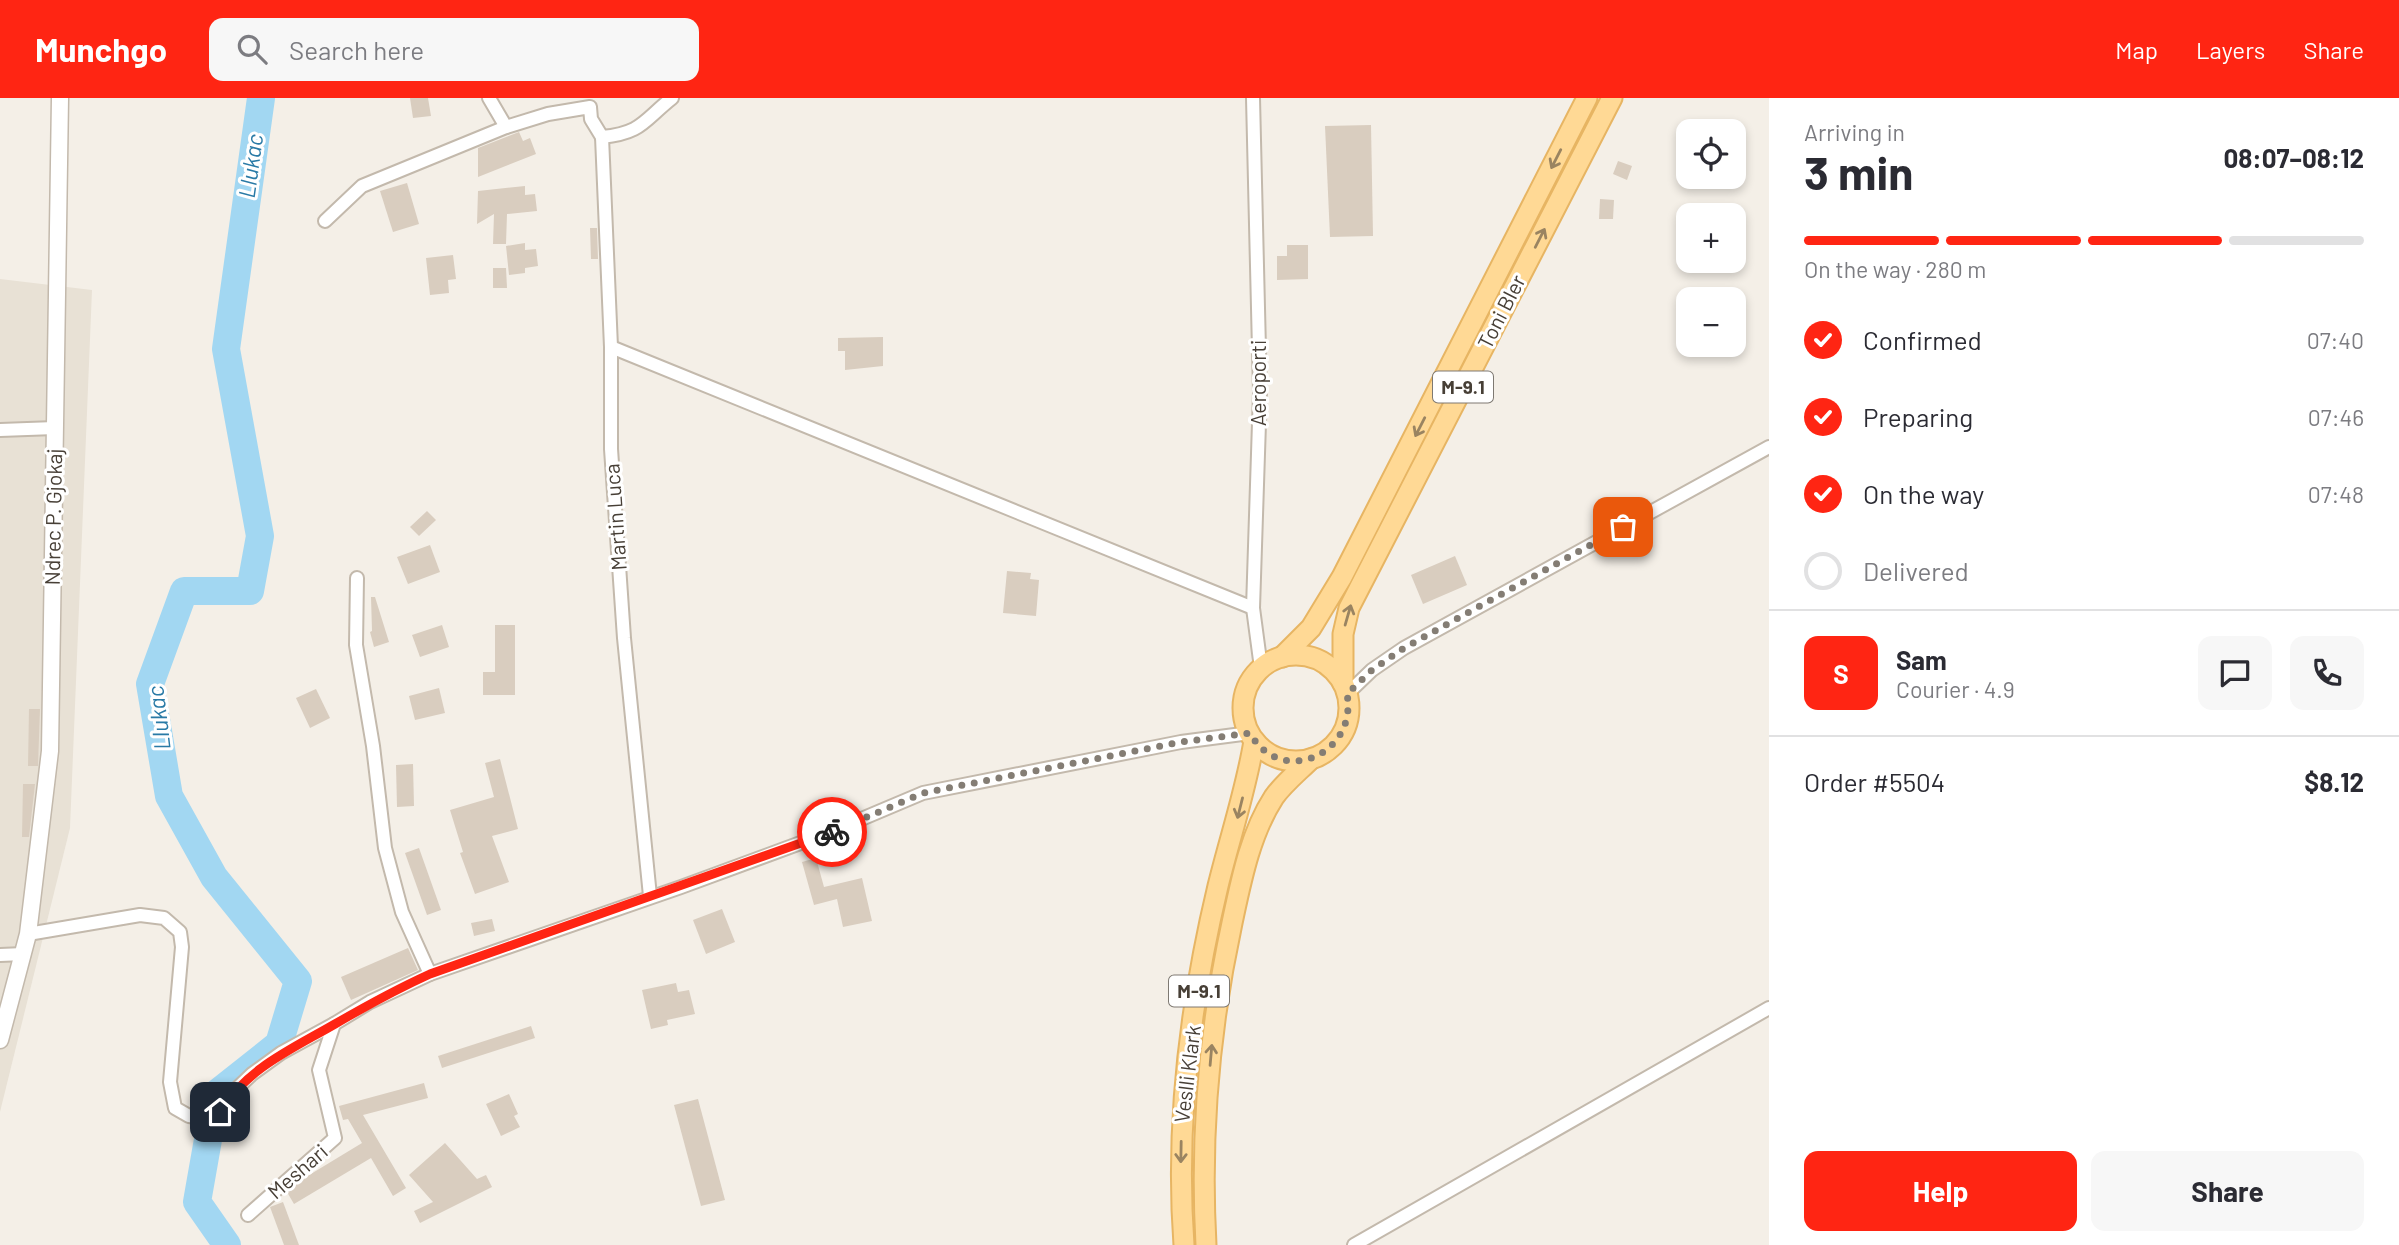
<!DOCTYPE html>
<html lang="en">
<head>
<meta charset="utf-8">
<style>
  :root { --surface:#fff; --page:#f7f7f7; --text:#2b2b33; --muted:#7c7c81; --line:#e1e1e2; --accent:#ff2513 }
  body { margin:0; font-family:Barlow,sans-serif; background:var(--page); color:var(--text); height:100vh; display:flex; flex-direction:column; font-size:26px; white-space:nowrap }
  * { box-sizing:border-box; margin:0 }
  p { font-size:23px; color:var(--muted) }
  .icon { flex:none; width:38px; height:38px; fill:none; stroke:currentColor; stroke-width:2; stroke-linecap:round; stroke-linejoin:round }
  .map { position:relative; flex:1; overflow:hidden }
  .side { display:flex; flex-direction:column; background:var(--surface); width:630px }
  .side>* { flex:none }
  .tools { position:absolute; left:1676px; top:21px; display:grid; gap:14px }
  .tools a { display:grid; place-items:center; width:70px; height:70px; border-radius:14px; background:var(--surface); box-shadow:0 4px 10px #0003; font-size:35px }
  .pin { position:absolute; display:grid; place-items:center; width:60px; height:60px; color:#fff; margin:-30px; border-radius:14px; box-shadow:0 4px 10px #0006 }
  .courier { position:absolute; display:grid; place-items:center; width:70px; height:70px; margin:-35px; border:5px solid #ff2513; border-radius:50%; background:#fff; color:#222; box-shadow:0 2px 9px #0007 }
  .summary em { font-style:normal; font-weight:700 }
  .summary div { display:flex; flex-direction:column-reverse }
  .summary { display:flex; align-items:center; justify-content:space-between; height:119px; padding:0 35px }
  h1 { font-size:46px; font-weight:700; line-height:52px }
  .bar { display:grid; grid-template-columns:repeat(4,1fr); gap:10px 7px; align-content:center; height:84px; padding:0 35px }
  .bar i { height:9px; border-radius:5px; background:var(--line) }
  .bar .selected { background:var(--accent) }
  .bar p { grid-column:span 4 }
  .line { display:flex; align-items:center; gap:18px; padding:0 35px; border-top:2px solid var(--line) }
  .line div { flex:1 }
  .round { display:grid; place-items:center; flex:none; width:74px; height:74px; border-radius:14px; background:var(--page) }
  ol { padding:0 35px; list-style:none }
  li { display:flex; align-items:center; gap:21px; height:77px }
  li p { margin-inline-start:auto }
  li .icon { padding:7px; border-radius:50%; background:var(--accent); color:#fff; stroke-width:4 }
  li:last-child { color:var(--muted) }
  li i { width:38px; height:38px; border:4px solid var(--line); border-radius:50% }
  .cta { display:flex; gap:14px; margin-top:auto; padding:14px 35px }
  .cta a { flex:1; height:80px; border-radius:14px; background:var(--accent); color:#fff; font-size:28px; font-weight:700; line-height:80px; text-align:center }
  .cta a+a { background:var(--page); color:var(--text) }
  header { display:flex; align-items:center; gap:42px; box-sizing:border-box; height:98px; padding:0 35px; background:var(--accent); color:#fff }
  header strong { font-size:33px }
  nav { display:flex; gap:38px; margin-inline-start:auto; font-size:24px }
  .search { width:490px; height:63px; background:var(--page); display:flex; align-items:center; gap:18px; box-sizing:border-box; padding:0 24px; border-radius:14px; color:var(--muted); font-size:26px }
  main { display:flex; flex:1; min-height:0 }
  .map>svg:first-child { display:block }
  .residential { fill:#e8e1d5 }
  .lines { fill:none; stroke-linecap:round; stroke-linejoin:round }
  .river { stroke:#a2d7f2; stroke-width:28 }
  .building { fill:#d9cdbf }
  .minor-casing { stroke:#c3b9ac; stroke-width:16 }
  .tertiary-casing { stroke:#c3b9ac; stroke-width:19 }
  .primary-casing { stroke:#e7b563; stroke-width:23 }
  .minor { stroke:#fff; stroke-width:12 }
  .tertiary { stroke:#fff; stroke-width:16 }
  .primary { stroke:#ffd995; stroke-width:19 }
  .oneway { stroke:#9a8461 }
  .done { stroke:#847d74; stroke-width:7; stroke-dasharray:0 12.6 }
  .route { stroke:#ff2513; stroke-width:9 }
  .labels { text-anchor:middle; stroke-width:6; stroke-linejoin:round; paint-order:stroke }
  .shield { fill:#fff; stroke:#7e7972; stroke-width:2 }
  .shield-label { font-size:19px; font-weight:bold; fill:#473f36 }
  .street-label { font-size:21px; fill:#473f36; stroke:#fff }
  .water-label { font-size:23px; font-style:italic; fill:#297aa6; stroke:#fff }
</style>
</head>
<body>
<header>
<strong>Munchgo</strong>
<div class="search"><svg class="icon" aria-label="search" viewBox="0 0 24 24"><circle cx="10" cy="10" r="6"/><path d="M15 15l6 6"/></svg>Search here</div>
<nav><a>Map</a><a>Layers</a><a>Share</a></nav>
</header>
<main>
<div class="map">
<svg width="1769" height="1147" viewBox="0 0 1769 1147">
  <rect width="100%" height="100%" fill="#f4efe7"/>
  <polygon class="residential" points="0,181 92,192 70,730 0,1014"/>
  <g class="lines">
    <polyline class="river" points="227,1147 197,1104 216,996 279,946 298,883 214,779 169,698 150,586 184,493 250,493 260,438 226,251 261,0"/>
  </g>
  <g class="building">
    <polygon points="410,0 428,0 431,18 413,20"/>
    <polygon points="1371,27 1373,138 1330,139 1325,28"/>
    <polygon points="519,34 523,43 530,40 536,56 478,79 478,50"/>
    <polygon points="1618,63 1632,68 1627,82 1613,76"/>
    <polygon points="407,85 419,126 393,134 380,93"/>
    <polygon points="525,88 525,97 535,96 537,113 507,116 506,146 493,146 494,116 477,126 478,93"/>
    <polygon points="1600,101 1614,102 1613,121 1599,121"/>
    <polygon points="590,130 597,130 598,161 591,161"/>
    <polygon points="525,145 525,152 536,151 538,168 525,170 525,175 509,177 506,148"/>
    <polygon points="1287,147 1308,147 1308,181 1277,182 1277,158 1287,158"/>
    <polygon points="453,157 456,181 448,182 449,195 430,197 426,160"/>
    <polygon points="493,170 506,170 507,190 493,190"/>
    <polygon points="883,239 883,268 845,272 845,253 838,253 838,240"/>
    <polygon points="427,413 436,422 419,438 410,429"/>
    <polygon points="430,447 440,474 408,486 397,459"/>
    <polygon points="1455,458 1467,487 1423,506 1411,477"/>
    <polygon points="1007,473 1031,475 1030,481 1039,482 1036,518 1003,515"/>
    <polygon points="371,499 375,499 389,544 374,549 370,534 372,533"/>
    <polygon points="442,527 449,549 420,559 412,537"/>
    <polygon points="495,527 515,527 515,597 483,597 483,574 495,574"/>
    <polygon points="439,590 445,615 415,622 409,598"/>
    <polygon points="316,591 330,620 310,630 296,600"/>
    <polygon points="29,611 40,611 38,668 28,668"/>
    <polygon points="500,661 518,731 492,738 509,784 475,796 460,755 463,754 450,712 494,699 485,665"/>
    <polygon points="413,666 414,708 397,709 396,667"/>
    <polygon points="23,686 35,686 29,739 22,739"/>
    <polygon points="419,750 441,812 427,817 405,755"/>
    <polygon points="816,760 824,789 862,780 872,823 843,829 837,801 814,807 802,764"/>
    <polygon points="722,811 735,844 706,856 693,822"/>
    <polygon points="492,821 495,833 474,838 471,825"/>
    <polygon points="408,850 418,872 351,902 341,879"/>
    <polygon points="676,885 678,894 689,892 695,916 667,922 668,927 651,931 642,892"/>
    <polygon points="531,928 535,940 442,970 438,958"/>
    <polygon points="424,985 428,1000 363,1017 406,1090 393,1098 371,1060 294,1106 287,1094 301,1082 362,1045 348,1021 343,1022 339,1008"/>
    <polygon points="509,996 518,1016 514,1018 520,1029 501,1038 486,1006"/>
    <polygon points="698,1001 725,1102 701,1108 674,1007"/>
    <polygon points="445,1045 477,1081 486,1077 492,1089 420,1125 414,1113 433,1104 409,1077"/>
    <polygon points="283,1104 299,1147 284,1147 270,1109"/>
  </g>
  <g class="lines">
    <g class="minor-casing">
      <g id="minor">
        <polyline points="489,0 506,29 548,16 590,9 591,21 602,39"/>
        <polyline points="1253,0 1260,294 1253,510 1261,570"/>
        <polyline points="602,39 611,249 611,351 624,540 650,798"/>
        <path d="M602 39C642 35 643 23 672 0"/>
        <polyline points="325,123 362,88 506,29"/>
        <polyline points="611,249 1253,510"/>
        <polyline points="0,332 55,330"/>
        <polyline points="357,480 356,547 373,648 385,750 402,814 430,876"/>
        <polyline points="1347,596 1372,572 1404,550 1769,349"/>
        <polyline points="28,836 140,817 164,820 180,834 182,849 170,984 175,1010 189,1018 203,1020 220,1014 231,996 252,976 281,955 334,926"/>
        <polyline points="0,857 24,856"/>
        <polyline points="248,1117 335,1040 319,972 334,926 370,904 430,876 681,789 833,733 923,695 1181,644 1250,635"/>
        <polyline points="1354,1147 1769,910"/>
      </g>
    </g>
    <g class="tertiary-casing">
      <polyline id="tertiary" points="0,942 28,836 50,653 60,0"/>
    </g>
    <g class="primary-casing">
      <g id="primary">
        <circle cx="1296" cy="610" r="53"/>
        <polyline points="1282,559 1311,530 1342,479 1587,0"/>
        <polyline points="1343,585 1343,536 1349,510 1612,0"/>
        <path d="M1184 1147C1175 1026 1190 905 1218 788 1230 739 1246 692 1254 643"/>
        <path d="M1206 1147C1200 1038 1209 931 1232 825 1241 783 1250 736 1274 699 1284 685 1299 673 1311 661"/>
      </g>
    </g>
    <use href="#minor" class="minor"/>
    <use href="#tertiary" class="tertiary"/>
    <use href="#primary" class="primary"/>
  </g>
  <defs><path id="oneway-shaft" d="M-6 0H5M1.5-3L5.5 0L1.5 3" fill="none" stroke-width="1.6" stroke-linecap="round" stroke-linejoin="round" transform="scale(1.75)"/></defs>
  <g class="oneway">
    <use href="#oneway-shaft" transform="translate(1556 61) rotate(117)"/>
    <use href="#oneway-shaft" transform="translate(1540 140) rotate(-63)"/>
    <use href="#oneway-shaft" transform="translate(1420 329) rotate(117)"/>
    <use href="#oneway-shaft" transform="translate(1348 517) rotate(-74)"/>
    <use href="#oneway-shaft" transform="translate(1240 710) rotate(104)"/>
    <use href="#oneway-shaft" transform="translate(1211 957) rotate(-85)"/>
    <use href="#oneway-shaft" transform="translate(1181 1054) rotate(91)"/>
  </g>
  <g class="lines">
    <path class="done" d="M832 734 923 695 1181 644 1250 635C1280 690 1358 657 1347 596L1372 572 1404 550 1623 429"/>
    <path class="route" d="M220 1014C247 970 292 951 335 926 366 908 397 891 430 876L832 734"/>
  </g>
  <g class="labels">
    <g class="shield">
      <rect x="1433" y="273.5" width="60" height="31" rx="5"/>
      <rect x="1169" y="877.5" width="60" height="31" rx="5"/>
    </g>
    <g class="shield-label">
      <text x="1463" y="296">M-9.1</text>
      <text x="1199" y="900">M-9.1</text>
    </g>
    <g class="street-label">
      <text transform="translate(1502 214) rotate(-63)" y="7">Toni Bler</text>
      <text transform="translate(1259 285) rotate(-90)" y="7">Aeroporti</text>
      <text transform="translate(54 419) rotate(-89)" y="7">Ndrec P. Gjokaj</text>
      <text transform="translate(616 419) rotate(-94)" y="7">Martin Luca</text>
      <text transform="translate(1188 976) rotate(-83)" y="7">Veslli Klark</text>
      <text transform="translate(298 1074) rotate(-41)" y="7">Meshari</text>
    </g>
    <g class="water-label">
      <text transform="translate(251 68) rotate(-82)" y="8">Llukac</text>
      <text transform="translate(159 620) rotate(-97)" y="8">Llukac</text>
    </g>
  </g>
</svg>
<div class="tools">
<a><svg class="icon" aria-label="locate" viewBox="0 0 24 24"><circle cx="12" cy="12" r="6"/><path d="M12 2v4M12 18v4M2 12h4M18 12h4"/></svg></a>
<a>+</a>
<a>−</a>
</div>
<div class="pin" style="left:1623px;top:429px;background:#ea580c"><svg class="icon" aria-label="bag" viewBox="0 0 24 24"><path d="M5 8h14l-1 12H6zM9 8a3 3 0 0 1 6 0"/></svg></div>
<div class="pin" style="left:220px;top:1014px;background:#1f2937"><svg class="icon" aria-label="home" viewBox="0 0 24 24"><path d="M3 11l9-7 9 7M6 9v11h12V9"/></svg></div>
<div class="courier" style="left:832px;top:734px"><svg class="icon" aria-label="bike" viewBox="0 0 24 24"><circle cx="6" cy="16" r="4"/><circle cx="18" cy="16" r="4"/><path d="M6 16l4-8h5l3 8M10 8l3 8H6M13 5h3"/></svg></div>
</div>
<section class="side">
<div class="summary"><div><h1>3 min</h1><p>Arriving in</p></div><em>08:07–08:12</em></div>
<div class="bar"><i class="selected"></i><i class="selected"></i><i class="selected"></i><i></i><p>On the way · 280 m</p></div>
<ol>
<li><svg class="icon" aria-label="check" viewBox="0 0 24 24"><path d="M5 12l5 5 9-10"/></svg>Confirmed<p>07:40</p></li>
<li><svg class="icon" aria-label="check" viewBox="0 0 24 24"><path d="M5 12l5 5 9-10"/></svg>Preparing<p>07:46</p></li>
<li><svg class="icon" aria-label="check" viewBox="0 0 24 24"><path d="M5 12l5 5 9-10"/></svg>On the way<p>07:48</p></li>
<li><i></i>Delivered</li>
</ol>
<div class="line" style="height:126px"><b class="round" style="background:var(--accent);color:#fff">S</b><div><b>Sam</b><p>Courier · 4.9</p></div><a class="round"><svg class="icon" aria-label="chat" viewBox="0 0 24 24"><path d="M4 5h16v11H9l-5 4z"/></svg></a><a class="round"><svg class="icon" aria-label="phone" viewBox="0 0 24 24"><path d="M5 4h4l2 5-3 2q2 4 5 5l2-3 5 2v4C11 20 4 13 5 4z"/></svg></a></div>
<div class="line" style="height:91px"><div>Order #5504</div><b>$8.12</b></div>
<div class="cta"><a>Help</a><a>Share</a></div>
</section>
</main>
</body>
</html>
